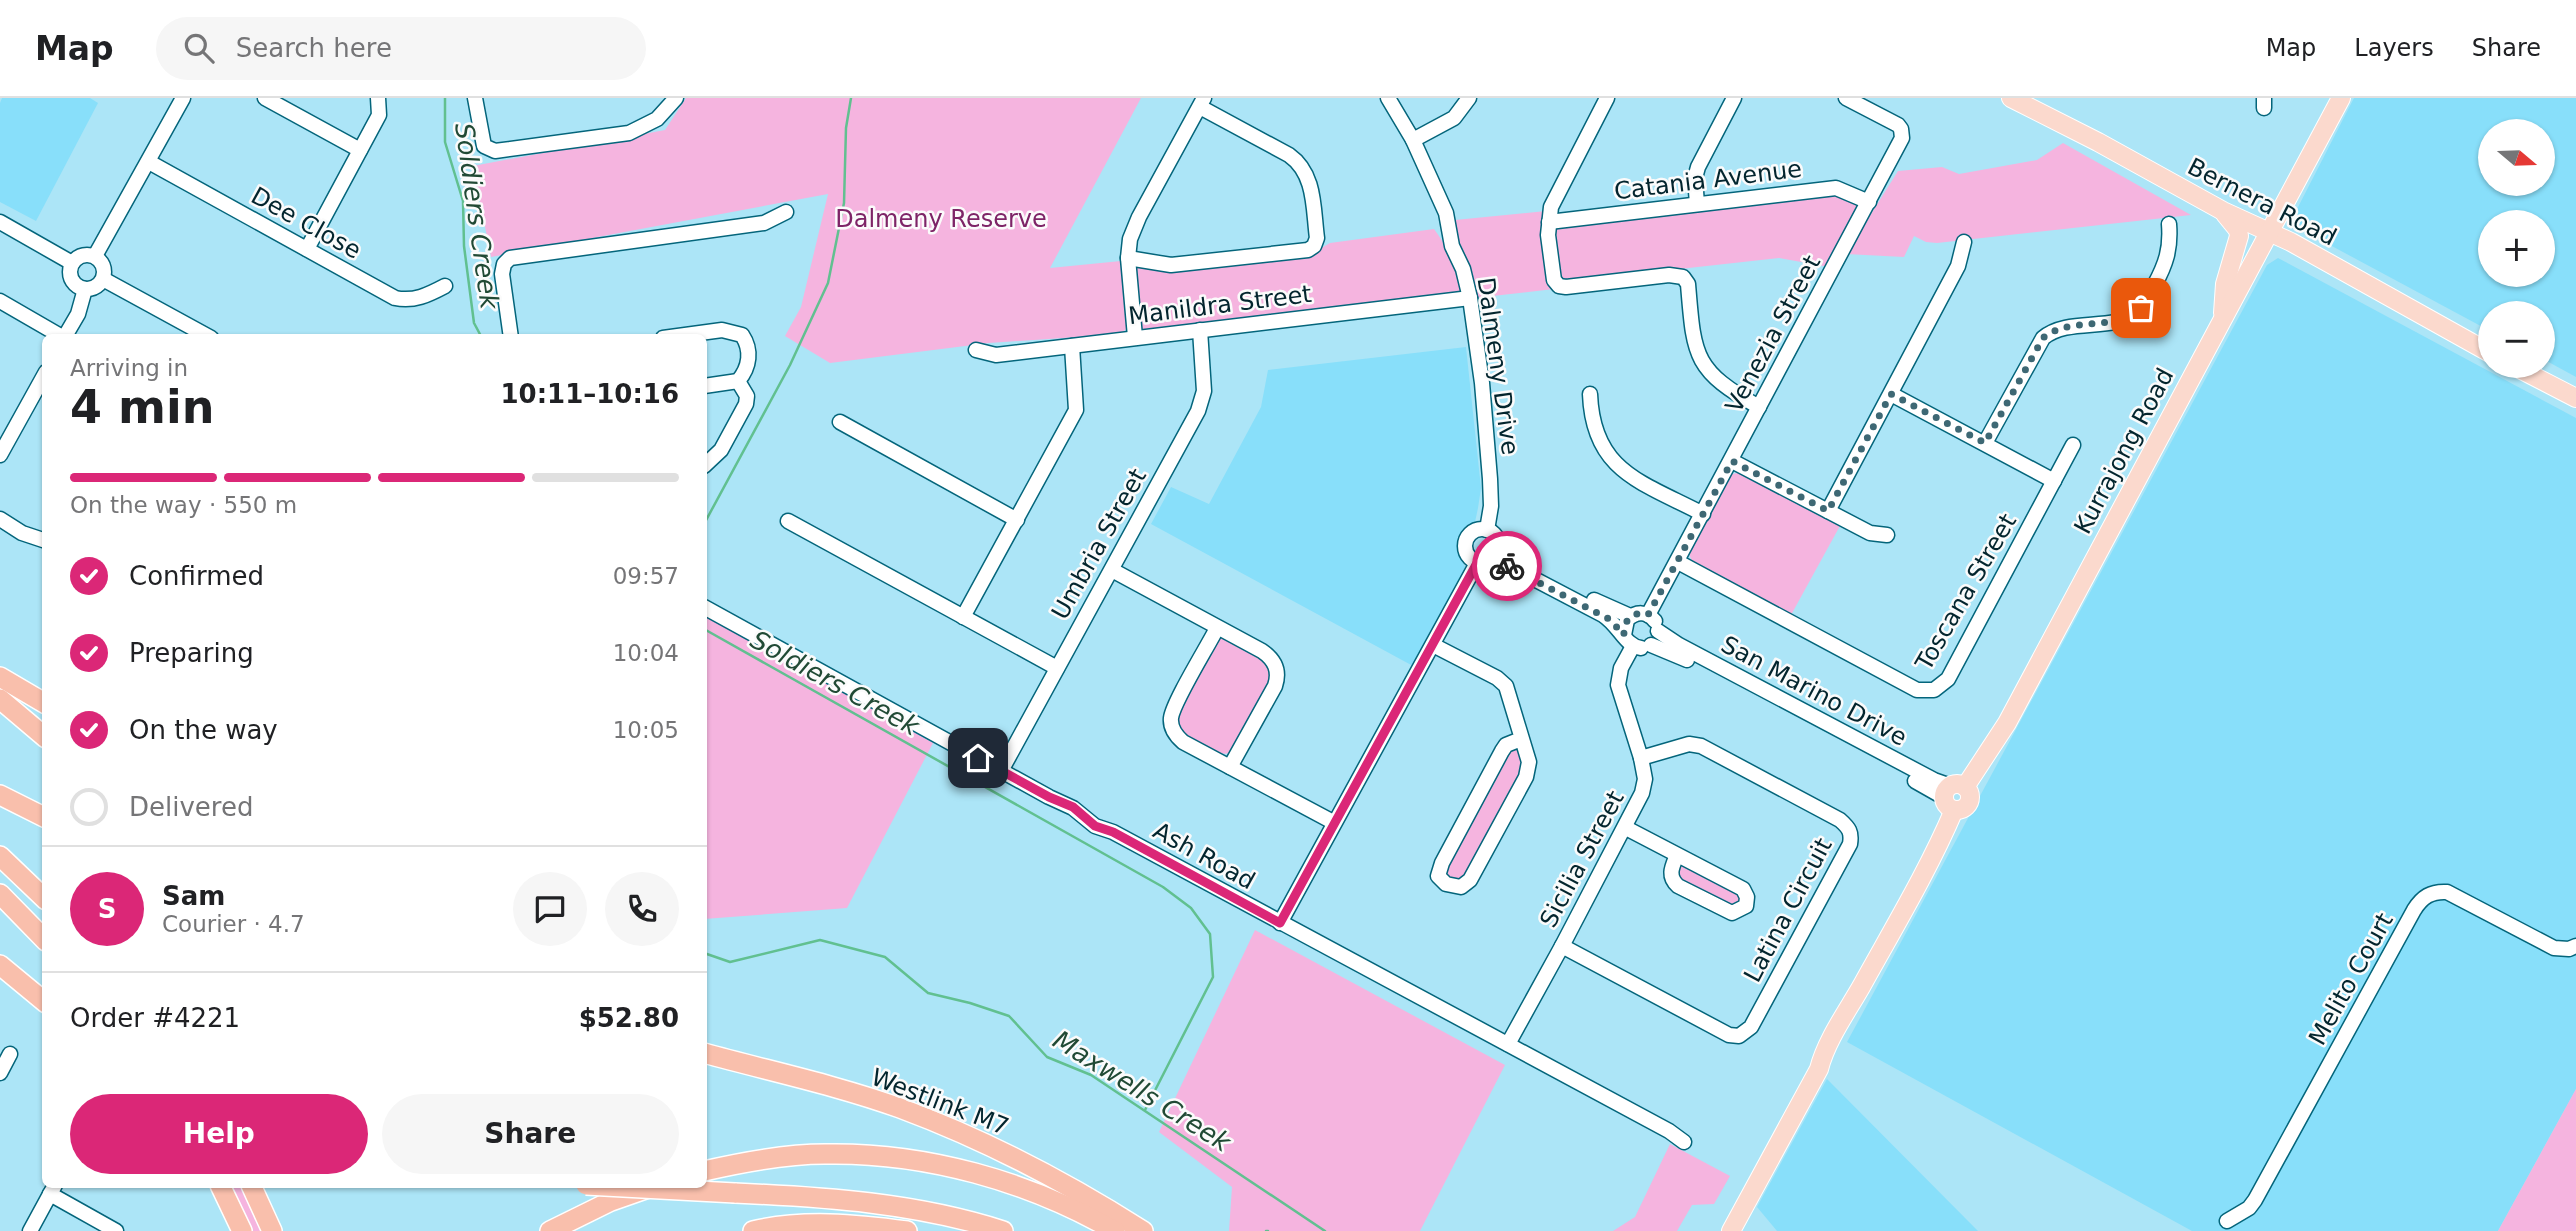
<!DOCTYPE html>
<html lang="en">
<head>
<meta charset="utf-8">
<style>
  :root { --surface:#fff; --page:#f6f6f6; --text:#202124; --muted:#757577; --line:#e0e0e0; --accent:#db2777 }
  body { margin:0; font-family:"DejaVu Sans",sans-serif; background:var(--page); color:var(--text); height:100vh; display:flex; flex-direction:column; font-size:26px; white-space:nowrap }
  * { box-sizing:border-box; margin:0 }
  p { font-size:23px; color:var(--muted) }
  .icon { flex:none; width:38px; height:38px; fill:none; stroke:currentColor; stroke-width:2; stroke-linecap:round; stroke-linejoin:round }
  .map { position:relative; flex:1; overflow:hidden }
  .sheet { position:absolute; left:42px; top:236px; width:665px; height:854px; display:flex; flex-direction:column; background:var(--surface); border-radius:10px; box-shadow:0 2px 5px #0004 }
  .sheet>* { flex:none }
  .needle { width:46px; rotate:109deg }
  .fabs { position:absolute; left:2478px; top:21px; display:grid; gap:14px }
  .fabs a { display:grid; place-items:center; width:77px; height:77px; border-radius:50%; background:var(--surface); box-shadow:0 2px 5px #0004; font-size:35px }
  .pin { position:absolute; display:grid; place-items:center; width:60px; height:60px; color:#fff; margin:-30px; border-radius:14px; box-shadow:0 4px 10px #0006 }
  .courier { position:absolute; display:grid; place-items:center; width:70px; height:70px; margin:-35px; border:5px solid #db2777; border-radius:50%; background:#fff; color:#222; box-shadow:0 2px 9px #0007 }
  .head em { font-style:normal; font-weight:600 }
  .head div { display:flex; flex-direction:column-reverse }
  .head { display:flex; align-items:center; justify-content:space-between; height:119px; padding:0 28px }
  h1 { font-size:46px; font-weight:600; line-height:52px }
  .bar { display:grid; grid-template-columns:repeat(4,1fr); gap:10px 7px; align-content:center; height:84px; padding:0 28px }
  .bar i { height:9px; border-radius:5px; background:var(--line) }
  .bar .active { background:var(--accent) }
  .bar p { grid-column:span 4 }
  .line { display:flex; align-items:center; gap:18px; padding:0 28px; border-top:2px solid var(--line) }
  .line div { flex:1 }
  .round { display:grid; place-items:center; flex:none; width:74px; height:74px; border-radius:37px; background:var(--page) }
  ol { padding:0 28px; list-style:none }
  li { display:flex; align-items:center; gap:21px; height:77px }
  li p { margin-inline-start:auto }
  li .icon { padding:7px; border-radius:50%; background:var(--accent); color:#fff; stroke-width:4 }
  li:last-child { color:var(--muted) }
  li i { width:38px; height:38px; border:4px solid var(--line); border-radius:50% }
  .action { display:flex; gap:14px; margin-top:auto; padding:14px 28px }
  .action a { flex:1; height:80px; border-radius:42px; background:var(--accent); color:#fff; font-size:28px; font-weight:600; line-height:80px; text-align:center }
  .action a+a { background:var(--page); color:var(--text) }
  header { display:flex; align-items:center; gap:42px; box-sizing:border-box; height:98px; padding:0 35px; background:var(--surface); border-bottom:2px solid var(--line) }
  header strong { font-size:33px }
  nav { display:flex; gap:38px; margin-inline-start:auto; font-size:24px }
  .search { width:490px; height:63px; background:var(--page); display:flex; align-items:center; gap:18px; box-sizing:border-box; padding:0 24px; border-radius:38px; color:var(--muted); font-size:26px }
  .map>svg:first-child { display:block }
  .built { fill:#88dffa; fill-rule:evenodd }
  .green { fill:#f5b4df }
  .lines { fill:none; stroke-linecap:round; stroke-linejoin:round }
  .stream { stroke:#61c090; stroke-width:2.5 }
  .minor-casing { stroke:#04657b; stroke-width:17 }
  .major-casing { stroke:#fff; stroke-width:20 }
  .highway-casing { stroke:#fff; stroke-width:22 }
  .minor { stroke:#fff; stroke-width:14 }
  .major { stroke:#fbd9cd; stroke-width:18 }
  .highway { stroke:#f9bfac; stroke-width:19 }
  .highway-bridge-casing { stroke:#fff; stroke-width:22; stroke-linecap:butt }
  .highway-bridge { stroke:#f9bfac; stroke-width:19 }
  .done { stroke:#3e6874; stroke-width:7; stroke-dasharray:0 12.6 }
  .route { stroke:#db2777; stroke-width:9 }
  .labels { text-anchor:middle; stroke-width:5; stroke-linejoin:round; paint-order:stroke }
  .street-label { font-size:24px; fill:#03252e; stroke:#fbfbfb }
  .park-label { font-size:24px; fill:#7e2467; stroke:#fbfbfb }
  .water-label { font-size:26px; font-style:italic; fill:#214a35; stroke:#fbfbfb }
</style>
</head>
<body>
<header>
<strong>Map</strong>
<div class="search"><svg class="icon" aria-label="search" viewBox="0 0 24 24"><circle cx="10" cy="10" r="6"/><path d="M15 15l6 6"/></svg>Search here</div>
<nav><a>Map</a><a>Layers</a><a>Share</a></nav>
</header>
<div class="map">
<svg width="2576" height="1133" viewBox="0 0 2576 1133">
  <rect width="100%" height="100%" fill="#ace5f7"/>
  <g class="built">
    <polygon points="2,0 90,0 98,5 36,123 0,104 0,5"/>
    <path d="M2354 0H2576V279L2543 261V215H2490V233L2302 132 2296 113ZM2490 33H2543V86H2490ZM2490 124H2543V177H2490Z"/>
    <polygon points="2278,160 2576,320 2576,991 2498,1133 2192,1133 1847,944 2267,167"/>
    <polygon points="1466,249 1481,390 1478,410 1475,424 1468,430 1459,447 1461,460 1465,469 1413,568 1151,426 1171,389 1209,406 1261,309 1268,272"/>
    <polygon points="1827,981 1978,1133 1777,1133 1757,1109"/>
  </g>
  <g class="green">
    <polygon points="686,0 1141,0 1050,170 1121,163 1128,229 1121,236 989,245 830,265 785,238 801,209 828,96 491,159 473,68 665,32"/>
    <polygon points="2063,45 2191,117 1937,145 1926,144 1914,138 1904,159 1846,156 1898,73 1942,69 1959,76 2037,62"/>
    <polygon points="1837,96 1861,108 1829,169 1779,160 1562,184 1557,177 1553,127"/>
    <polygon points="1546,113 1554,191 1475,200 1457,144 1455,122"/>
    <path d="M1434 131C1449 151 1458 173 1463 197L1138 233 1134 167 1318 152 1330 145Z"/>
    <polygon points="1742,374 1841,426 1791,517 1693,465 1688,454 1728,377"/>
    <polygon points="704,517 933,645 847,810 704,821"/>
    <path d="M1223 540 1230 541C1250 553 1274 559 1269 586L1230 655C1216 658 1206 650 1195 644 1189 640 1181 636 1178 630 1169 611 1206 560 1216 542Z"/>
    <path d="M1514 650C1521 655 1523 661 1522 670L1465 779 1456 783C1449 779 1446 776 1446 768L1509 653Z"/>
    <polygon points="1682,766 1739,796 1739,805 1733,810 1680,784 1676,771"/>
    <polygon points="1255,832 1505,967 1420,1133 1229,1133 1232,1089 1159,1034"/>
    <polygon points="2576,991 2576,1133 2498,1133"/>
    <polygon points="1670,1046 1730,1078 1714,1106 1692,1107 1677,1133 1613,1133 1635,1119"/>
    <polygon points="228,1087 240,1087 263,1133 250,1133"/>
  </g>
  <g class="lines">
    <g class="stream">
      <polyline points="445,0 445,44 463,103 464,148 474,225 482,240"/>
      <polyline points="704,426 790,267 828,185 844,105 846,30 851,0"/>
      <polyline points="704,531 1163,789 1191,810 1210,836 1213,879 1145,1012"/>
      <polyline points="704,855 730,864 820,842 885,859 928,895 970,905 1009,918 1047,959 1091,977 1325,1133"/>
      <polyline points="1266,1133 1268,1133"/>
    </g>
    <g class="minor-casing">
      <g id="minor">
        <polyline points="265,0 360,52"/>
        <polyline points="475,0 484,48 495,53 629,35 657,21 676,0"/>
        <polyline points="1388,0 1413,42 1446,115 1452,148 1463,171 1470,200 1482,285 1490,381 1491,408 1487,432"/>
        <path d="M1607 0 1551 109 1548 137 1554 182 1559 188 1566 189 1669 177 1683 179 1688 186C1694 258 1693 272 1759 309"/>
        <polyline points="2264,10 2264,0"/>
        <polyline points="1413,42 1454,20 1469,0"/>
        <path d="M149 64 395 200C414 204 428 197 445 188"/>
        <polyline points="1697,106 1695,80 1698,69 1734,0"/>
        <polyline points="0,124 72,165"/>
        <polyline points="1549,124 1836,90 1869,104"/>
        <polyline points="307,151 379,17 378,0"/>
        <circle cx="87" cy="174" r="17"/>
        <polyline points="95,158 183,0"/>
        <path d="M1128 160 1171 167 1308 152 1314 148 1317 140C1313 111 1316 76 1289 57L1200 9"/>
        <polyline points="103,181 211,240"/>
        <polyline points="0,203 64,240"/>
        <polyline points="1135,239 1128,160 1130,141 1139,119 1204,0"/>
        <polyline points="64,240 78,216 85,191"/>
        <polyline points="511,240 502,176 504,166 510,160 764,125 786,114"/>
        <path d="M663 240 722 232 742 237C752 252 750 269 738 283L704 288"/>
        <polyline points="976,252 996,257 1470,200"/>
        <path d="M1590 296C1593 374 1642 384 1703 416"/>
        <polyline points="1891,296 2054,383"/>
        <polyline points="840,324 1017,422"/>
        <path d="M1985 345 2043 240C2068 219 2113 234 2136 215 2144 208 2149 197 2154 188 2166 166 2171 151 2169 126"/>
        <polyline points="0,357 46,274"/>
        <polyline points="1732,363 1870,435 1887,437"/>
        <polyline points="704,368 721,352 746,306 747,298 738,283"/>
        <polyline points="1828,413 1958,168 1964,144"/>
        <polyline points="0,421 22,435 46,443"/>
        <polyline points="788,423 1057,570"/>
        <circle cx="1482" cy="448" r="17"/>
        <polyline points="1499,447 1518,462 1532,470"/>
        <path d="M1491 463 1519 473 1603 517C1619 527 1625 548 1641 550"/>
        <polyline points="1678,464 1917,592 1934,592 1948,581 2073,347"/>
        <path d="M1112 472 1262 553C1275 562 1280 573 1275 588L1230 669"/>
        <polyline points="1594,502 1630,518"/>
        <polyline points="704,509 1049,699 1073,710 1095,728 1113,734 1669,1033 1684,1044"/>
        <polyline points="1648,517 1902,40 1901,31 1898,27 1846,0"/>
        <polyline points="963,519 1076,312 1072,248"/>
        <path d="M1217 530C1208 548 1173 604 1171 620 1170 630 1176 638 1183 644L1333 724"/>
        <polyline points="1658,533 1679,547 1934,682 1951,688"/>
        <path d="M1624 537 1627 522C1636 513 1647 513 1655 523"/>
        <polyline points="1433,547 1497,580 1506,588 1529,664 1526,679 1470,782 1461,789 1446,786 1438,778 1442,765 1502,653 1506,647 1521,641"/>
        <polyline points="1651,547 1687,562"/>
        <polyline points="1001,673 1198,313 1204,293 1200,232"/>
        <polyline points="1915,683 1945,700"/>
        <path d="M1626 730 1743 791 1747 799 1746 808 1732 815 1678 788C1667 778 1672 769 1677 757"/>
        <polyline points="1280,825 1477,465"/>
        <path d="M1562 848 1729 937 1739 938 1751 929 1850 746C1852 734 1849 730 1840 722L1701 648 1689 646 1641 660"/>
        <polyline points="1508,946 1562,848 1642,695 1645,681 1641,660 1618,587 1621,570 1633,548"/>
        <polyline points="0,975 10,956"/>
        <polyline points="50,1096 116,1133"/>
        <path d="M2227 1123 2249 1110 2255 1102 2414 812C2422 799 2431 793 2447 794L2554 850 2569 851 2576 848"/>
        <polyline points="30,1133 55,1087"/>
      </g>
    </g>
    <g class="major-casing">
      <g id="major">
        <polyline points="2011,0 2098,44 2223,113 2291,144 2490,255"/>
        <polyline points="2223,215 2225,186 2239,138 2238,132 2225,116"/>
        <polyline points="2514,268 2576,300"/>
        <circle cx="1957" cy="699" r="13"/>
        <polyline points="1965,689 2007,625 2341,0"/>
        <path d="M1731 1133 1819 971C1826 943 1846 915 1861 889 1893 831 1928 773 1954 712"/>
      </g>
    </g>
    <g class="highway-casing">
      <g id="highway">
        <polyline points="0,579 46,606"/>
        <polyline points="0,601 46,640"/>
        <polyline points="0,697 46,720"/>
        <polyline points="0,758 46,802"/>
        <polyline points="0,796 46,843"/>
        <polyline points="0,867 46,905"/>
        <path d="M704 955C769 973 836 987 900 1010 986 1042 1066 1084 1143 1133"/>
        <path d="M704 1073C743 1064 784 1056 825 1056 925 1054 1028 1083 1115 1133"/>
        <polyline points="220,1087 242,1133"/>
        <polyline points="251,1087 272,1133"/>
        <path d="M735 1095C825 1099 917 1105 1003 1133"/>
        <polyline points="550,1133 611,1103 648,1090"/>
        <path d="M753 1133C802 1121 857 1126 907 1133"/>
      </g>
    </g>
    <use href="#minor" class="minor"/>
    <use href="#major" class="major"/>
    <use href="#highway" class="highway"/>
    <g class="highway-bridge-casing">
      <polyline id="highway-bridge" points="586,1087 735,1095"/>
    </g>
    <use href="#highway-bridge" class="highway-bridge"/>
  </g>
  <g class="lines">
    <path class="done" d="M1507 468 1609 521 1624 537C1623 521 1634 512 1648 517L1732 363 1828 413 1891 296 1985 345 2043 240C2071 217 2114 235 2141 210"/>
    <polyline class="route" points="978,660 1049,699 1073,709 1095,728 1113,734 1280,825 1477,465 1491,463 1507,468"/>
  </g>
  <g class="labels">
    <g class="street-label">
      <text transform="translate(1708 82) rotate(-7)" y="8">Catania Avenue</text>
      <text transform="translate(2262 104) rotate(27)" y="8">Bernera Road</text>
      <text transform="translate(306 125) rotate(29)" y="8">Dee Close</text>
      <text transform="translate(1220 207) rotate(-7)" y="8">Manildra Street</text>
      <text transform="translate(1773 236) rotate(-62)" y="8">Venezia Street</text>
      <text transform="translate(1498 268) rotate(82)" y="8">Dalmeny Drive</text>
      <text transform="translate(2124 353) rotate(-62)" y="8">Kurrajong Road</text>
      <text transform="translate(1099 446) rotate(-61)" y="8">Umbria Street</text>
      <text transform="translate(1966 494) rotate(-60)" y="8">Toscana Street</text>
      <text transform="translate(1814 593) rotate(28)" y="8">San Marino Drive</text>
      <text transform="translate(1204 758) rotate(29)" y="8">Ash Road</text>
      <text transform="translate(1582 761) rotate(-62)" y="8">Sicilia Street</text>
      <text transform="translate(1788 812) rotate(-62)" y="8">Latina Circuit</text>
      <text transform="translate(2351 881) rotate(-61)" y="8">Melito Court</text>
      <text transform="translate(940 1004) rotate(21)" y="8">Westlink M7</text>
    </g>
    <g class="park-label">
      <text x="941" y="129">Dalmeny Reserve</text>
    </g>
    <g class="water-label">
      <text transform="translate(477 118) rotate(82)" y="9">Soldiers Creek</text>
      <text transform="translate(835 585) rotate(29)" y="9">Soldiers Creek</text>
      <text transform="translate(1142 993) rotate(32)" y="9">Maxwells Creek</text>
    </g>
  </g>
</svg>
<div class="fabs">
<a><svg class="needle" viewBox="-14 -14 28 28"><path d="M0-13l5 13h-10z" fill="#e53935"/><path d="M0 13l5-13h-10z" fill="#757577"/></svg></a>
<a>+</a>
<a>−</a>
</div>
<div class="pin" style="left:2141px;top:210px;background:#ea580c"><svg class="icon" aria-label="bag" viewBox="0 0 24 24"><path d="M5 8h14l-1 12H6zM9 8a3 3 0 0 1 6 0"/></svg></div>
<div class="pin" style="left:978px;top:660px;background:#1f2937"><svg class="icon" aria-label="home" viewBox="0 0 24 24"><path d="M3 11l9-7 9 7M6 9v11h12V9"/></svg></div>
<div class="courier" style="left:1507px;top:468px"><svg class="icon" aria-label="bike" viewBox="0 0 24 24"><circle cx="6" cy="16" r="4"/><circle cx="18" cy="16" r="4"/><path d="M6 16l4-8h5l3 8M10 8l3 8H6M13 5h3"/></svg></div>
<section class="sheet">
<div class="head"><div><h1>4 min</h1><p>Arriving in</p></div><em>10:11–10:16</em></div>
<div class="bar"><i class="active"></i><i class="active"></i><i class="active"></i><i></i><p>On the way · 550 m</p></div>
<ol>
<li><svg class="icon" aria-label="check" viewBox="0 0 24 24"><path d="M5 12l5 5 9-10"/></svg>Confirmed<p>09:57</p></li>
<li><svg class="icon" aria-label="check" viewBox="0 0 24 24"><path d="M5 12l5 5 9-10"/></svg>Preparing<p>10:04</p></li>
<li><svg class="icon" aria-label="check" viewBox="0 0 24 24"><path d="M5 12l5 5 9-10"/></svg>On the way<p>10:05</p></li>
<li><i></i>Delivered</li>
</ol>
<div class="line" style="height:126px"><b class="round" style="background:var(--accent);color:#fff">S</b><div><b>Sam</b><p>Courier · 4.7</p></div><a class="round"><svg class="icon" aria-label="chat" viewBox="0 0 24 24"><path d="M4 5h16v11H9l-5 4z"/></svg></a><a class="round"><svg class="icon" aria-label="phone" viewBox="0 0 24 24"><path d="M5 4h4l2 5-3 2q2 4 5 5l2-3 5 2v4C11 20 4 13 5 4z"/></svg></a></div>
<div class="line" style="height:91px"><div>Order #4221</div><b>$52.80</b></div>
<div class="action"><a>Help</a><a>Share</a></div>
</section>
</div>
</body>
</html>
